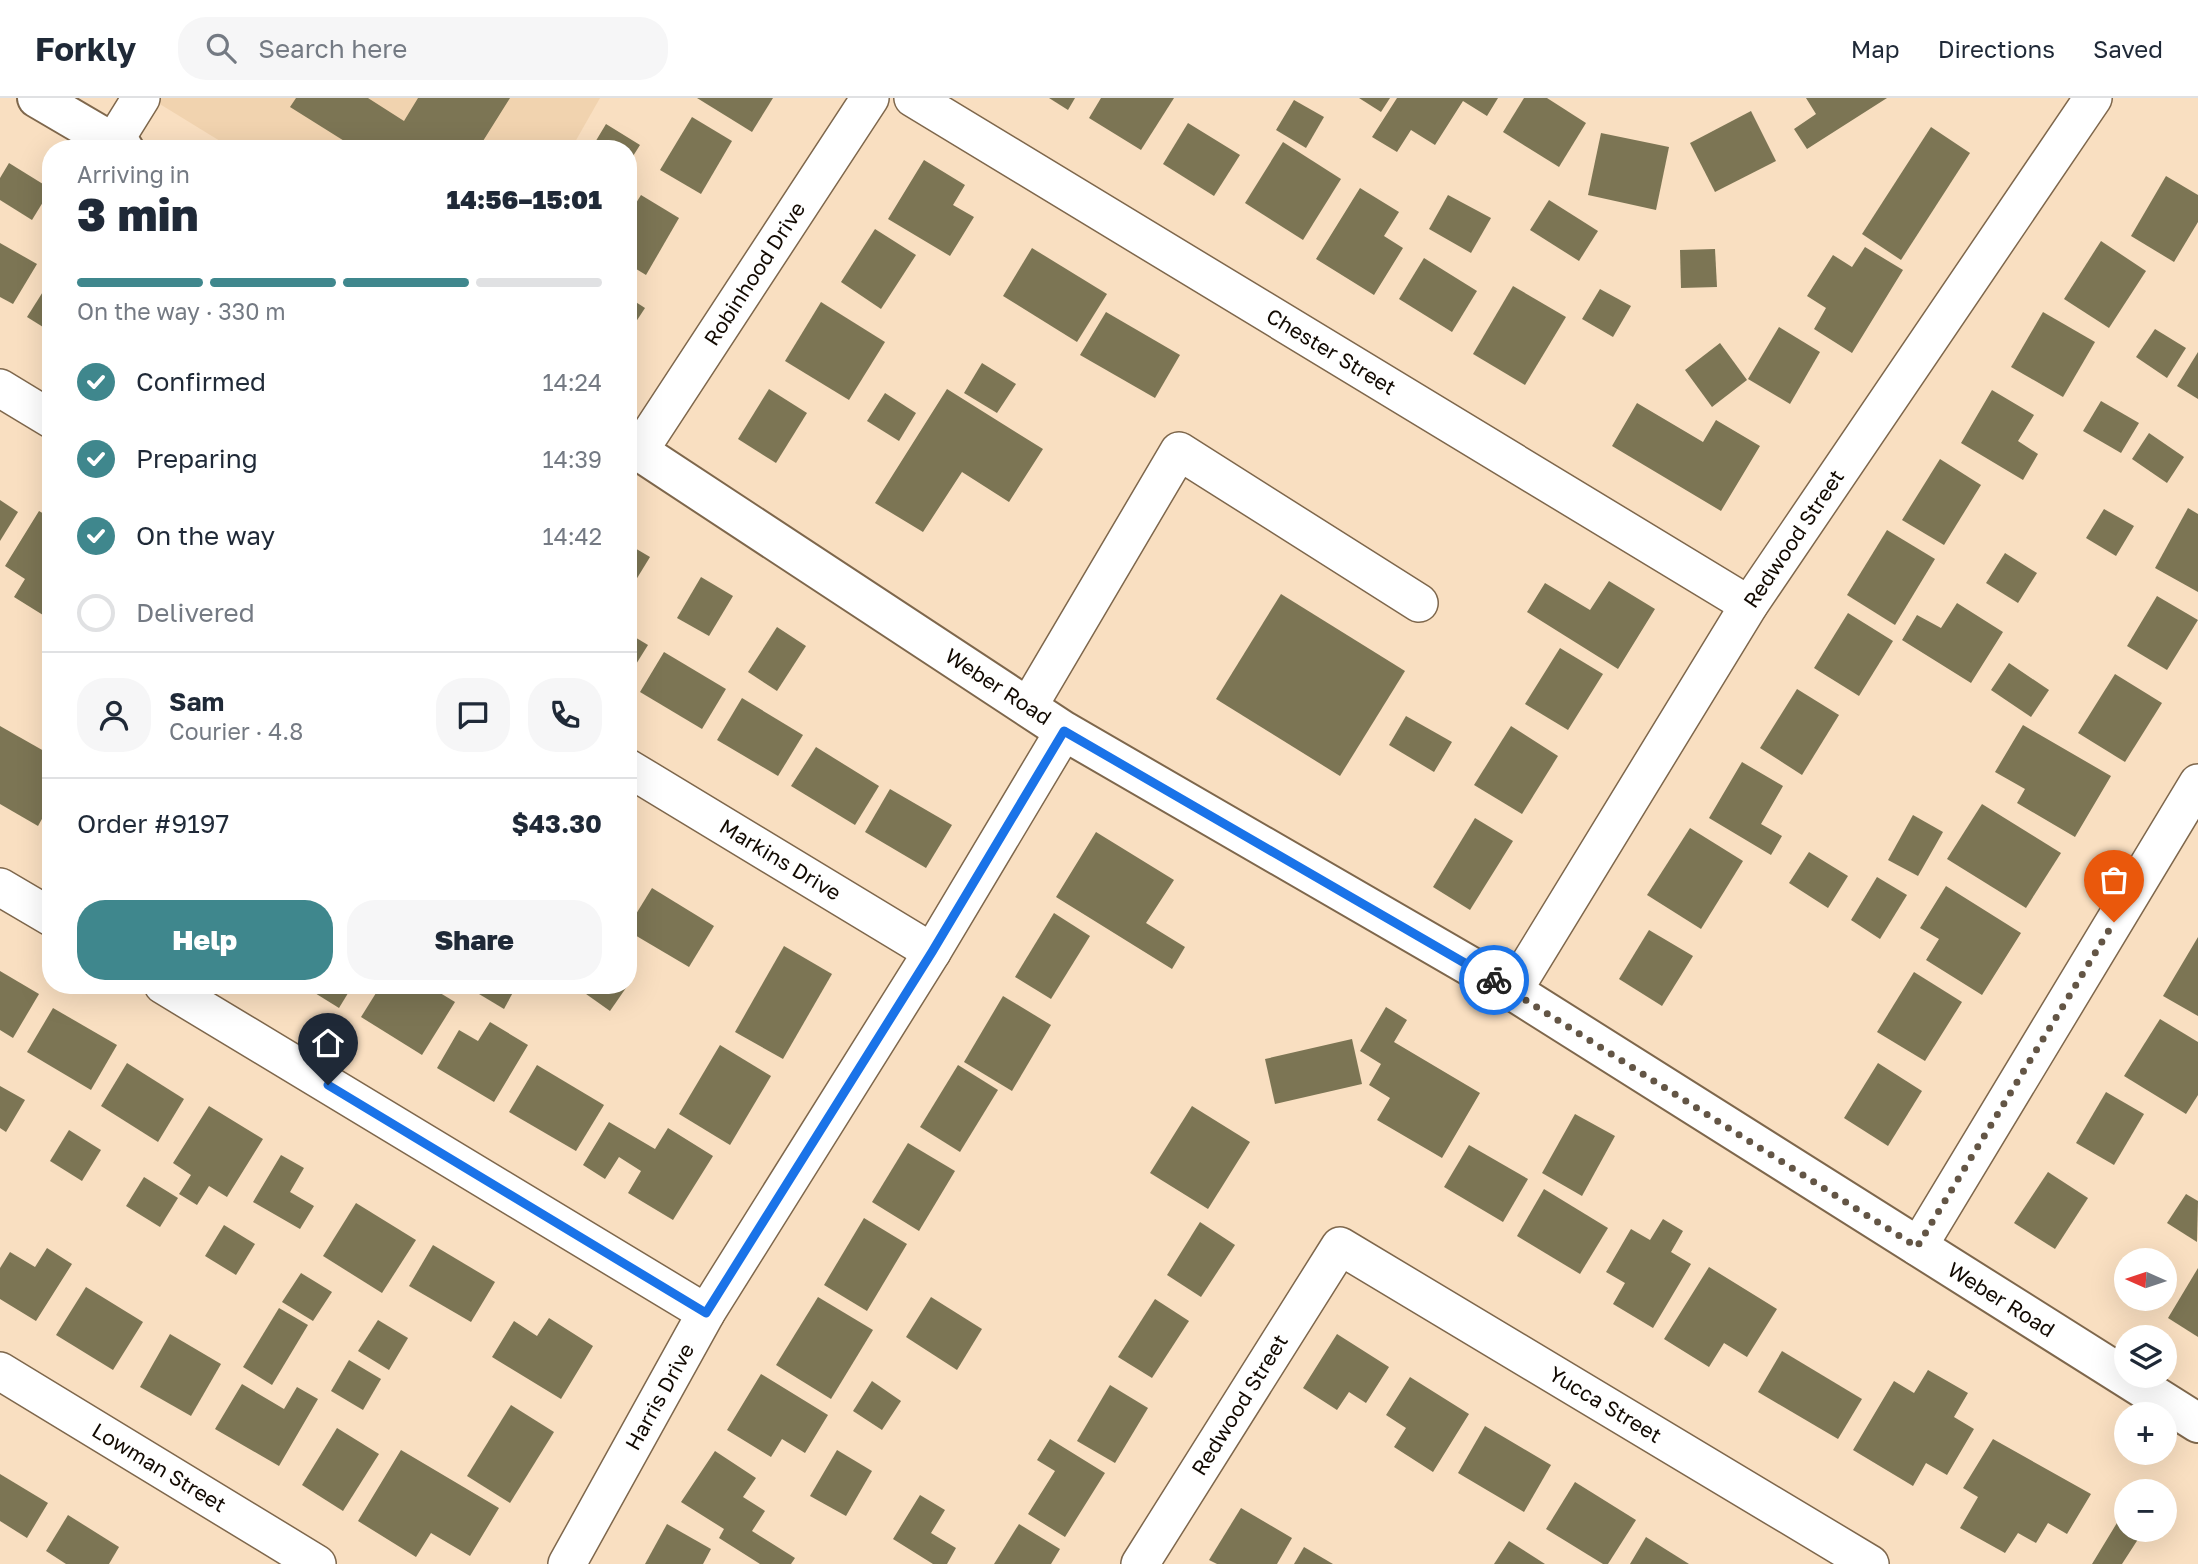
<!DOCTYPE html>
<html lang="en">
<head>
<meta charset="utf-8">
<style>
  :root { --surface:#fff; --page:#f6f6f7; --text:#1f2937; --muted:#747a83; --line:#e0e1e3; --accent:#3f878d }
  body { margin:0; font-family:"Golos Text",sans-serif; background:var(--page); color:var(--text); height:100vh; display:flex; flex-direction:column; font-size:26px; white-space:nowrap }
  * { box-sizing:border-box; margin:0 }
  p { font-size:23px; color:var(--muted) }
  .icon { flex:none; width:38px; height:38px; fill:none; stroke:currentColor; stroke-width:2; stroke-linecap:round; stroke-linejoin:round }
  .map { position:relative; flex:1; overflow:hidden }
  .drawer { position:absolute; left:42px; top:42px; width:595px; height:854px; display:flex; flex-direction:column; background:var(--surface); border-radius:28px; box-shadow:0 7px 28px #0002 }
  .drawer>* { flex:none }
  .needle { width:46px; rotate:273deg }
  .fabs { position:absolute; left:2114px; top:1150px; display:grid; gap:14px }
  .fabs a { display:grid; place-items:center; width:63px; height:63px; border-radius:50%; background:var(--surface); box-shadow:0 7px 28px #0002; font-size:35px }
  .pin { position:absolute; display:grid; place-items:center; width:60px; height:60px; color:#fff; margin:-72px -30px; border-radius:50% 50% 50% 0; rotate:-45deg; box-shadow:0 0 7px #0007 }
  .pin .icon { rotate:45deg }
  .courier { position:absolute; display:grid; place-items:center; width:70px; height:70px; margin:-35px; border:5px solid #1a73e8; border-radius:50%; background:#fff; color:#222; box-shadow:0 2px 9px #0007 }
  .head em { font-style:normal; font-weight:800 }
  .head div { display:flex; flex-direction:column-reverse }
  .head { display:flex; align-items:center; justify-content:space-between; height:119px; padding:0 35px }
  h1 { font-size:46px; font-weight:800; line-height:52px }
  .bar { display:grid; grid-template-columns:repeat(4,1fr); gap:10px 7px; align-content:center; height:84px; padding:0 35px }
  .bar i { height:9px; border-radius:5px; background:var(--line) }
  .bar .selected { background:var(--accent) }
  .bar p { grid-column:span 4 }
  .line { display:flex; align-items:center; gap:18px; padding:0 35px; border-top:2px solid var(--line) }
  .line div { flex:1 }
  .round { display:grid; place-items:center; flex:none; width:74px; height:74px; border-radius:28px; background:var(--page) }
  ol { padding:0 35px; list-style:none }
  li { display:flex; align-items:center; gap:21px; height:77px }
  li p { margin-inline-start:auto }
  li .icon { padding:7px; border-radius:50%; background:var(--accent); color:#fff; stroke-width:4 }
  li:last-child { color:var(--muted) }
  li i { width:38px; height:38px; border:4px solid var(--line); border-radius:50% }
  .cta { display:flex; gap:14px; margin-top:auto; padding:14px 35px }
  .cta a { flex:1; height:80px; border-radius:28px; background:var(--accent); color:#fff; font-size:28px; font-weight:800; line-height:80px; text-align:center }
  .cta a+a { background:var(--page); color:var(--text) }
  header { display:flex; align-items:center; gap:42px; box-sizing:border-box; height:98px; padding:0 35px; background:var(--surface); border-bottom:2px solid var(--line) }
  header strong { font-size:33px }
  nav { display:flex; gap:38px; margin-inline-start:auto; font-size:24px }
  .search { width:490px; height:63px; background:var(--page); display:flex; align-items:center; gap:18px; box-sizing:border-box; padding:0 24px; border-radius:28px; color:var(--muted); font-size:26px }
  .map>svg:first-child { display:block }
  .built { fill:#f1d3af }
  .building { fill:#7c7554 }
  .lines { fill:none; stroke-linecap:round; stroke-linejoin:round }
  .minor-casing { stroke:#7e674c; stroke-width:40 }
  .major-casing { stroke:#7e674c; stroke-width:42 }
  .minor { stroke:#fff; stroke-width:37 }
  .major { stroke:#fff; stroke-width:38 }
  .done { stroke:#635545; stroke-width:7; stroke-dasharray:0 12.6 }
  .route { stroke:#1a73e8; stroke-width:9 }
  .labels { text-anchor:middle; stroke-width:7; stroke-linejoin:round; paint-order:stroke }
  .street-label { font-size:21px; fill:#120a02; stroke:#fff }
</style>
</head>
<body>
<header>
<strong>Forkly</strong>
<div class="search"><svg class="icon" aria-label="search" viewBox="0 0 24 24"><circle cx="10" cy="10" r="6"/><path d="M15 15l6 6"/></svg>Search here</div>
<nav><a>Map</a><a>Directions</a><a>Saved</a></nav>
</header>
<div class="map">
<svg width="2198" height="1466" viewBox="0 0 2198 1466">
  <rect width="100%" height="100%" fill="#f9dfc1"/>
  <polygon class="built" points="150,0 600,0 571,51 233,51"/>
  <g class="building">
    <polygon points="296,0 368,0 404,23 418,0 510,0 483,43 495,51 357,51 290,9"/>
    <polygon points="697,0 773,0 752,34"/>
    <polygon points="1049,0 1075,0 1068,12"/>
    <polygon points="1101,0 1174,0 1141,52 1089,20"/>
    <polygon points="1359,0 1390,0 1381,14"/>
    <polygon points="1397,0 1498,0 1487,18 1463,3 1435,47 1411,32 1397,54 1372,39"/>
    <polygon points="1524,0 1547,0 1586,25 1559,69 1503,34"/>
    <polygon points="1806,0 1887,0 1807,51 1794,31 1816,16"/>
    <polygon points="1294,2 1324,19 1306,50 1276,32"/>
    <polygon points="1751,13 1776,63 1715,94 1690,45"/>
    <polygon points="692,19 732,43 701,96 660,72"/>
    <polygon points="1188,25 1240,57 1214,98 1163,66"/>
    <polygon points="606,26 640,47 628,66 628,51 591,51"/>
    <polygon points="1931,29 1970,55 1901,162 1862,136"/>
    <polygon points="1601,35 1669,49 1656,112 1588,97"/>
    <polygon points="1283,44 1341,81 1303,142 1245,105"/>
    <polygon points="924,62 965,87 953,107 974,119 950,158 888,121"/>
    <polygon points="9,65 51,91 32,122 0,102 0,80"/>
    <polygon points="2166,78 2198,97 2198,124 2174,164 2131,138"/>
    <polygon points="1360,90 1399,114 1384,138 1403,150 1374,197 1316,161"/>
    <polygon points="641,97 679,120 646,177 628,166 628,118"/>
    <polygon points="1448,97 1491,120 1471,155 1429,131"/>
    <polygon points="1549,102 1598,133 1579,163 1530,132"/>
    <polygon points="875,131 916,157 881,211 841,184"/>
    <polygon points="2101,143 2146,173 2109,230 2064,201"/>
    <polygon points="0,145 37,166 13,206 0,199"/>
    <polygon points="1865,149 1903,172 1852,255 1814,231 1826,210 1807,198 1833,157 1852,169"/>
    <polygon points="1032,150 1107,196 1077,244 1003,198"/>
    <polygon points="1715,151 1717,189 1681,190 1680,152"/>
    <polygon points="1424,160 1477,193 1452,234 1399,201"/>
    <polygon points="51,181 51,234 27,219"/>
    <polygon points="1513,188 1566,219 1525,287 1473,256"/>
    <polygon points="1600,191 1631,208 1613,239 1582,221"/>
    <polygon points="628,199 645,210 628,236"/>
    <polygon points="821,204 885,244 849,302 785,263"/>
    <polygon points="1106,214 1180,257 1155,300 1080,257"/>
    <polygon points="2043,214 2095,244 2063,299 2011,269"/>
    <polygon points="1779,229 1820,254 1790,306 1748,281"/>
    <polygon points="2155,231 2186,250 2167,280 2136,259"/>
    <polygon points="1720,245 1747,282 1712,309 1685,272"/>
    <polygon points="2198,254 2198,301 2177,288"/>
    <polygon points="982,265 1016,286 997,315 964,295"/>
    <polygon points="769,291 807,315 776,365 738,341"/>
    <polygon points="947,291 1043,351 1009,404 962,374 923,434 875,405"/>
    <polygon points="1992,292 2034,317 2018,343 2038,356 2023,382 1961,345"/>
    <polygon points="885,295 916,315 899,343 867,323"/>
    <polygon points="2101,303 2139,325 2121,355 2083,333"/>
    <polygon points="1637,305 1703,344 1716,322 1760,348 1721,413 1612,348"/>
    <polygon points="2149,335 2184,359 2167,385 2132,361"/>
    <polygon points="1940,361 1981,387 1944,447 1902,422"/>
    <polygon points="0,402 18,414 0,443"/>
    <polygon points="2188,410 2198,416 2198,494 2155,470"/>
    <polygon points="2104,411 2134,428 2116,458 2086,440"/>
    <polygon points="39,413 51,420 51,522 14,499 25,481 5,468"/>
    <polygon points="1887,432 1935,461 1895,527 1847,497"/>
    <polygon points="628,446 650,459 631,490 628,488"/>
    <polygon points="2005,455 2037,475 2018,505 1986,485"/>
    <polygon points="701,479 733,498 709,538 677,520"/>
    <polygon points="1609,483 1655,511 1618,571 1527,514 1545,485 1590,512"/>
    <polygon points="1281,496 1405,573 1340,678 1216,601"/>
    <polygon points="2157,498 2198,522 2167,572 2127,548"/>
    <polygon points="1957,505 2003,534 1971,585 1902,542 1917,517 1941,530"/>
    <polygon points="1848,515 1893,543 1859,598 1814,570"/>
    <polygon points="777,529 806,548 777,593 748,574"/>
    <polygon points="628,535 648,547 628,579"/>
    <polygon points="1560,550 1603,576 1568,632 1525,606"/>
    <polygon points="664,554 726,591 702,631 640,594"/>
    <polygon points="2009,565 2049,592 2031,619 1991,592"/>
    <polygon points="2115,576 2162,605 2125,664 2078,635"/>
    <polygon points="1797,591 1839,617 1802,677 1760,650"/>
    <polygon points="742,600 803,637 778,678 717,642"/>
    <polygon points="1406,618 1452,644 1434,674 1389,647"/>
    <polygon points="2023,627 2111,678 2075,739 2017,705 2025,691 1995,674"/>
    <polygon points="0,628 51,657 51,705 38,728 0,706"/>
    <polygon points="1511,628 1558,658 1522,716 1474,687"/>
    <polygon points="816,649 879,688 855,727 791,688"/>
    <polygon points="1742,664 1783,688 1761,726 1782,738 1771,757 1709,720"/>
    <polygon points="890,691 952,727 926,770 865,734"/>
    <polygon points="1982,706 2061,755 2026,810 1947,761"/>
    <polygon points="1913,717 1943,734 1918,778 1888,762"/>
    <polygon points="1475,720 1513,743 1470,812 1433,789"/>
    <polygon points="1690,730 1743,763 1701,831 1647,797"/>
    <polygon points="1096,734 1174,782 1146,825 1185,849 1172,871 1056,799"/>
    <polygon points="1809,754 1848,778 1828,810 1789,785"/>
    <polygon points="1877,779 1907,797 1880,841 1851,822"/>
    <polygon points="1946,788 2021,835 1982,897 1926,862 1939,841 1920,830"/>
    <polygon points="652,790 714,828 689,869 628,833 628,829"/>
    <polygon points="1054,815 1090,838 1051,901 1015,879"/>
    <polygon points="1649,832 1693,858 1662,908 1619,881"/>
    <polygon points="2198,839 2198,918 2163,898"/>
    <polygon points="784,848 832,876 783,961 735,934"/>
    <polygon points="0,873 39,896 13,940 0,932"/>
    <polygon points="1914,874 1962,904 1925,963 1877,934"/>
    <polygon points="302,887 353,887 339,910"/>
    <polygon points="381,887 427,887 455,904 422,957 361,919"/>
    <polygon points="477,887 517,887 504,911 474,893"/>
    <polygon points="582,887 628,887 610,913 579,891"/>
    <polygon points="1003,898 1051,927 1012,993 964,964"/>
    <polygon points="1386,909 1407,922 1394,944 1480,995 1442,1060 1377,1022 1390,1000 1369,987 1381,966 1360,953"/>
    <polygon points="53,910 117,947 91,992 27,954"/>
    <polygon points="2160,921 2198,944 2198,997 2186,1016 2124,978"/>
    <polygon points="490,924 528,947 494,1004 437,970 459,932 478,943"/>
    <polygon points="1352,941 1362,986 1275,1006 1265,961"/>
    <polygon points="720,947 771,978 730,1047 679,1016"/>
    <polygon points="127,965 184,1001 158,1044 101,1008"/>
    <polygon points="1878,965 1922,993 1888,1048 1844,1020"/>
    <polygon points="537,967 604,1007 576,1053 509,1014"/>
    <polygon points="958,967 998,992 960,1054 920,1029"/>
    <polygon points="0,988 25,1002 6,1034 0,1030"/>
    <polygon points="2106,994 2144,1016 2114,1067 2076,1045"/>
    <polygon points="209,1008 263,1041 227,1099 209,1088 197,1107 179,1096 191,1077 173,1065"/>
    <polygon points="1192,1008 1250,1044 1208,1111 1150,1075"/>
    <polygon points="1575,1016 1615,1038 1582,1098 1542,1075"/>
    <polygon points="609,1024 655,1051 668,1030 713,1058 673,1122 628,1095 641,1073 619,1059 605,1081 583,1067"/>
    <polygon points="69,1032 101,1052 82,1083 50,1063"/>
    <polygon points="908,1045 955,1073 919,1133 872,1104"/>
    <polygon points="1469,1047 1528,1081 1503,1124 1444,1089"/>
    <polygon points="281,1057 304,1070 290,1094 314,1108 300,1131 253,1104"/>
    <polygon points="2048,1074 2088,1100 2055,1151 2014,1125"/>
    <polygon points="144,1079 178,1100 160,1129 126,1108"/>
    <polygon points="1544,1091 1608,1130 1580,1176 1517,1138"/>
    <polygon points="2186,1096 2198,1103 2197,1144 2167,1125"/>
    <polygon points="356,1105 416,1142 382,1195 323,1158"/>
    <polygon points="864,1120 907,1146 867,1213 824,1187"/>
    <polygon points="1663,1121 1683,1133 1671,1154 1691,1166 1653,1230 1613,1206 1625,1185 1606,1174 1631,1131 1650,1142"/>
    <polygon points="1200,1124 1235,1147 1201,1199 1167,1177"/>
    <polygon points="224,1127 255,1146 236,1177 205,1158"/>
    <polygon points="433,1147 495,1184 471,1224 409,1188"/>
    <polygon points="47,1150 72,1166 36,1223 0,1201 0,1170 10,1154 35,1169"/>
    <polygon points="1709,1169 1777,1211 1747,1259 1724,1245 1709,1269 1664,1241"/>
    <polygon points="2198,1170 2198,1239 2168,1220"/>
    <polygon points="301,1175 332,1194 313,1223 282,1204"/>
    <polygon points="86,1189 143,1224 113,1272 56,1237"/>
    <polygon points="818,1199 873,1232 831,1301 776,1267"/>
    <polygon points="931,1199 982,1231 957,1272 906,1239"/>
    <polygon points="1155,1201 1189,1223 1152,1280 1118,1259"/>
    <polygon points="279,1210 308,1227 272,1287 243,1269"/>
    <polygon points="549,1220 593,1248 561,1301 492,1259 514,1223 537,1238"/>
    <polygon points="378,1222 408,1240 389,1272 358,1253"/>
    <polygon points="170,1236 221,1266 191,1318 140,1289"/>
    <polygon points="1337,1236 1389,1269 1366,1305 1349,1294 1337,1312 1303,1290"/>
    <polygon points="1782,1253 1862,1301 1838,1341 1758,1294"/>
    <polygon points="349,1262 381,1281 363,1312 331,1293"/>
    <polygon points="1928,1272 1968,1295 1954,1319 1974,1331 1947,1377 1926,1365 1913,1388 1853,1352 1894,1283 1914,1295"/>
    <polygon points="761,1276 828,1317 805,1355 782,1341 771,1359 727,1332"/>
    <polygon points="1410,1279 1469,1316 1433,1374 1394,1349 1406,1330 1386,1317"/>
    <polygon points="872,1283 901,1303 882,1332 853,1313"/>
    <polygon points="242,1286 284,1311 297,1289 318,1301 279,1368 215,1331"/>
    <polygon points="1110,1287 1148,1310 1115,1365 1077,1343"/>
    <polygon points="511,1307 554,1334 510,1405 467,1378"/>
    <polygon points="1485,1328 1551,1367 1524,1414 1458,1375"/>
    <polygon points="337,1330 379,1356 343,1413 302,1387"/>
    <polygon points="1050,1341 1105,1375 1065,1439 1028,1416 1055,1373 1037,1362"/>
    <polygon points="1993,1341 2091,1396 2067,1436 2048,1425 2036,1445 2018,1435 2005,1455 1960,1430 1978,1399 1963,1390"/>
    <polygon points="401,1352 499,1410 470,1458 431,1435 416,1459 358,1423"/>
    <polygon points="837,1352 872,1373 846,1418 810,1398"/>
    <polygon points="715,1353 756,1380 743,1399 765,1413 752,1433 795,1460 791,1466 760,1466 719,1440 724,1431 681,1404"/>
    <polygon points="0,1376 48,1405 27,1440 0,1423"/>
    <polygon points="1575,1384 1636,1422 1608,1466 1603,1466 1546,1431"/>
    <polygon points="920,1397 945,1412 931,1435 956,1450 947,1466 933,1466 893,1441"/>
    <polygon points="1241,1410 1292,1440 1277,1466 1217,1466 1209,1462"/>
    <polygon points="2126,1410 2126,1432 2144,1432 2122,1466 2092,1466"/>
    <polygon points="68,1417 119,1449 109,1466 66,1466 46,1453"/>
    <polygon points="667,1426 711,1451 703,1466 645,1466"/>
    <polygon points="1019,1426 1060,1451 1051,1466 994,1466"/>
    <polygon points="1646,1439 1689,1466 1630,1466"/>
    <polygon points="1509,1443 1545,1466 1494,1466"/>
    <polygon points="1304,1449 1333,1466 1294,1466"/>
  </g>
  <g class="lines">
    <g class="minor-casing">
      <g id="minor">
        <polyline points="913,0 1749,507"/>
        <polyline points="113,45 141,0"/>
        <polyline points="0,290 51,321"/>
        <polyline points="639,353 870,0"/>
        <polyline points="1028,609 1179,353 1419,505"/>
        <polyline points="628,670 932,854"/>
        <polyline points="0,789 51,819"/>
        <polyline points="163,887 706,1215"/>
        <polyline points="1513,893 1749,507 2093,0"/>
        <polyline points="1918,1149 2198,685"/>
        <polyline points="0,1273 317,1466"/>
        <polyline points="567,1466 706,1215 932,854 1064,633"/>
        <polyline points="1140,1466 1340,1148 1870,1466"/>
      </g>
    </g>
    <g class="major-casing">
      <g id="major">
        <polyline points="37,0 124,51"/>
        <polyline points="628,346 1064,633 1513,893 2198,1325"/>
      </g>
    </g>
    <use href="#minor" class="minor"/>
    <use href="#major" class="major"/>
  </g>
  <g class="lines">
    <polyline class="done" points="1494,882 1917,1149 2114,824"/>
    <polyline class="route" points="328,987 706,1215 932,854 1064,633 1494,882"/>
  </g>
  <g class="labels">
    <g class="street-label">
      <text transform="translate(755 176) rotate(-57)" y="7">Robinhood Drive</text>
      <text transform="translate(1331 254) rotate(31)" y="7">Chester Street</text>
      <text transform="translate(1794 441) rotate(-56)" y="7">Redwood Street</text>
      <text transform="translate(998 589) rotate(33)" y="7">Weber Road</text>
      <text transform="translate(780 762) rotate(31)" y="7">Markins Drive</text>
      <text transform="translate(2001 1202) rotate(32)" y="7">Weber Road</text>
      <text transform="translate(660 1299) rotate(-61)" y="7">Harris Drive</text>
      <text transform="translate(1240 1307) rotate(-58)" y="7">Redwood Street</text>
      <text transform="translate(1605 1307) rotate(31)" y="7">Yucca Street</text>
      <text transform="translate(159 1370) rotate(31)" y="7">Lowman Street</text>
    </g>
  </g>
</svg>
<div class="fabs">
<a><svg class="needle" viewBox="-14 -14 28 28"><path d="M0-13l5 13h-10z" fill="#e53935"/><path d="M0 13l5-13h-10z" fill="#747a83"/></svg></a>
<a><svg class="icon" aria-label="layers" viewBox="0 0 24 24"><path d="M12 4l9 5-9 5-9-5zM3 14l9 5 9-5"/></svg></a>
<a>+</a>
<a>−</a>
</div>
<div class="pin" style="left:2114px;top:824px;background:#ea580c"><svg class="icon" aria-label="bag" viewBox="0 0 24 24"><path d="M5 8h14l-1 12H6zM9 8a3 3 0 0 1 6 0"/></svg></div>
<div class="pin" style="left:328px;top:987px;background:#1f2937"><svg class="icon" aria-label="home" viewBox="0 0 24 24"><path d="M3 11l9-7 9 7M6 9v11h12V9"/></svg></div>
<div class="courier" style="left:1494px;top:882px"><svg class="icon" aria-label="bike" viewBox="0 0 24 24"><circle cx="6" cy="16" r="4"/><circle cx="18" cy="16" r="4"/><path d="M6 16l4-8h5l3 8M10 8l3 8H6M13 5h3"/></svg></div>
<section class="drawer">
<div class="head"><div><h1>3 min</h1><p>Arriving in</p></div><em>14:56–15:01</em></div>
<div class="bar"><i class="selected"></i><i class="selected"></i><i class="selected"></i><i></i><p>On the way · 330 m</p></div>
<ol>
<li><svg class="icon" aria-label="check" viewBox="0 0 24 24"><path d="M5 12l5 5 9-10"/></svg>Confirmed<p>14:24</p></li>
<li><svg class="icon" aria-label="check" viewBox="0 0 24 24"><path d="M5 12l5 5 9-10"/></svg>Preparing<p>14:39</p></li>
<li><svg class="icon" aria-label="check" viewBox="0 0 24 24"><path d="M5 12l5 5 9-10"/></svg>On the way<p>14:42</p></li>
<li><i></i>Delivered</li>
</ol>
<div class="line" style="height:126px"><a class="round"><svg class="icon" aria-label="person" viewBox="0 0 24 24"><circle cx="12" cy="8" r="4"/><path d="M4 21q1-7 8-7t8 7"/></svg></a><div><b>Sam</b><p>Courier · 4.8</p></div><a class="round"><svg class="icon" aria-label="chat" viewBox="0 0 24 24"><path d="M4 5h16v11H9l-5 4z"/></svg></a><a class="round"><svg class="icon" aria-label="phone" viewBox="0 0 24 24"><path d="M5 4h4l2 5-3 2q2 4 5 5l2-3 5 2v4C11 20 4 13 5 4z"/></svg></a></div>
<div class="line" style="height:91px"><div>Order #9197</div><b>$43.30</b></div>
<div class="cta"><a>Help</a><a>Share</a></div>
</section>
</div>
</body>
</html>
